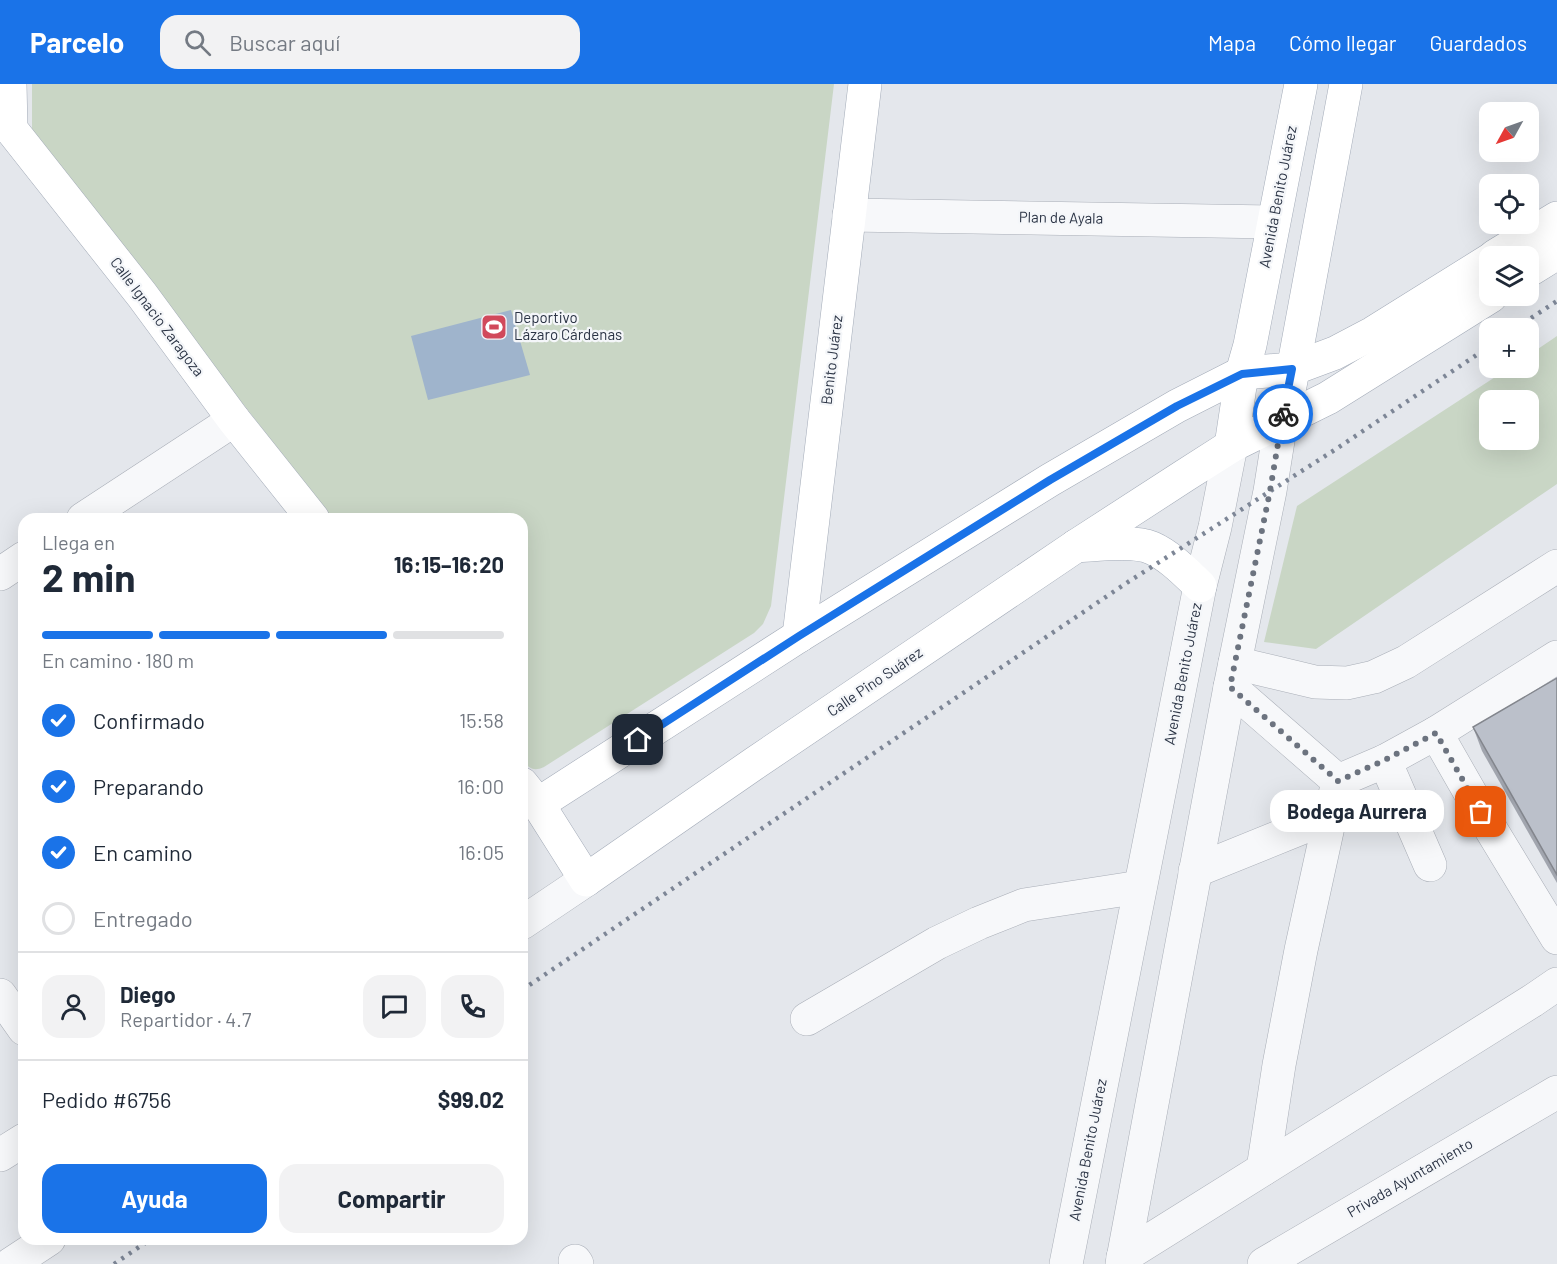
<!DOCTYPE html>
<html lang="es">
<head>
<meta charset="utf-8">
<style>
  :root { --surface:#fff; --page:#f2f2f3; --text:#1f2937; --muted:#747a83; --line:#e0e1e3; --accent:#1a73e8 }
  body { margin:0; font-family:Barlow,sans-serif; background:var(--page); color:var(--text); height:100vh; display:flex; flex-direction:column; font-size:22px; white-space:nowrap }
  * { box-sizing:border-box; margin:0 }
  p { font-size:20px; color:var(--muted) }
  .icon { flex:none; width:33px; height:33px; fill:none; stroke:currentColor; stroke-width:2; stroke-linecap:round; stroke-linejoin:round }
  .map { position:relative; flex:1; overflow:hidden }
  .details { position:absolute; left:18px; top:429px; width:510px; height:732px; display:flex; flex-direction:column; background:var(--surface); border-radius:18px; box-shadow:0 6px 24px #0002 }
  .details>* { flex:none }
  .needle { width:39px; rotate:230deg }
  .tools { position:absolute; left:1479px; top:18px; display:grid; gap:12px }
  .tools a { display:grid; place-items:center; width:60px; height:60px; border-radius:12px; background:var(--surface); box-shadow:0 6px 24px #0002; font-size:30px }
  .pin { position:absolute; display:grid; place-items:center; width:51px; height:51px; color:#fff; margin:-26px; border-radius:12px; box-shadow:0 3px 9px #0006 }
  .courier { position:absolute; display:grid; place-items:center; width:60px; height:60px; margin:-30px; border:4px solid #1a73e8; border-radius:50%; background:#fff; color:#222; box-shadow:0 2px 8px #0007 }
  .bubble { position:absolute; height:42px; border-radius:18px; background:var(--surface); box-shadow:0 6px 24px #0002; font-size:20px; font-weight:700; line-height:42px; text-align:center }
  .headline em { font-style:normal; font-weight:700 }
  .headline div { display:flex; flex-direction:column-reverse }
  .headline { display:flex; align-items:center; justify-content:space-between; height:102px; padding:0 24px }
  h1 { font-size:39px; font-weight:700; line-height:45px }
  .bar { display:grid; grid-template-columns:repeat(4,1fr); gap:9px 6px; align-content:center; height:72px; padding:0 24px }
  .bar i { height:8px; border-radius:4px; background:var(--line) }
  .bar .on { background:var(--accent) }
  .bar p { grid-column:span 4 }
  .line { display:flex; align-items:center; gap:15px; padding:0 24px; border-top:2px solid var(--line) }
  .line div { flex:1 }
  .round { display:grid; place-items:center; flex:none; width:63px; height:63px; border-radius:18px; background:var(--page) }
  ol { padding:0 24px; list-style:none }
  li { display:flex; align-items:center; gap:18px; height:66px }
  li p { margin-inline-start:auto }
  li .icon { padding:6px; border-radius:50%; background:var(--accent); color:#fff; stroke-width:4 }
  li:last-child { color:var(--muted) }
  li i { width:33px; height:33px; border:3px solid var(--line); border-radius:50% }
  .button { display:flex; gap:12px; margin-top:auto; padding:12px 24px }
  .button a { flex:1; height:69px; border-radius:18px; background:var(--accent); color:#fff; font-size:24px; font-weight:700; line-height:69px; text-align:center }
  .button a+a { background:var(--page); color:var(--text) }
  header { display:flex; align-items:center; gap:36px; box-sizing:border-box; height:84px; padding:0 30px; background:var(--accent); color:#fff }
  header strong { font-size:28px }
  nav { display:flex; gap:33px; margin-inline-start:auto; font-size:21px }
  .search { width:420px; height:54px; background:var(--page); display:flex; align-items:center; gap:15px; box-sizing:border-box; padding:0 21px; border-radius:18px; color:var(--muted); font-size:22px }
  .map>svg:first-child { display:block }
  .green { fill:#c9d6c5; fill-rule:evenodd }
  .water { fill:#9fb4cc }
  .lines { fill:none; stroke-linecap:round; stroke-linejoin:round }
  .minor-casing { stroke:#a9aeb7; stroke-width:34 }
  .major-casing { stroke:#a3abb8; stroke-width:34 }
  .minor { stroke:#f7f8fa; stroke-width:33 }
  .major { stroke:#fff; stroke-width:33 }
  .rail { stroke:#7d8696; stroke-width:4.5; stroke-dasharray:3 6; stroke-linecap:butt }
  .wall { fill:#a1a5ae }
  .building { fill:#bbc0ca; stroke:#83868d; stroke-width:1.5 }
  .done { stroke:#6c737f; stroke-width:6; stroke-dasharray:0 10.8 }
  .route { stroke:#1a73e8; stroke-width:8 }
  .labels { text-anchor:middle; stroke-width:4.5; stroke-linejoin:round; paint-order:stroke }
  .street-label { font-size:15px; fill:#2b3445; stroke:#f4f6f9 }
  .poi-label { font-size:15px; fill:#2b3445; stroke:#f4f6f9; text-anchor:start }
</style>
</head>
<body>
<header>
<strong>Parcelo</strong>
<div class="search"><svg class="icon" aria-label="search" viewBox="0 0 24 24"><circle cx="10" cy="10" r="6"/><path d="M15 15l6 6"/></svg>Buscar aquí</div>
<nav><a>Mapa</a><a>Cómo llegar</a><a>Guardados</a></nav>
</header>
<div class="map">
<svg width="1557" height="1180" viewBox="0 0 1557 1180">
  <rect width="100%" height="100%" fill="#e4e7ec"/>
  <g class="green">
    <path d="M32 0H834L771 522 763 540 754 549 544 683C533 688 529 684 522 676V435H333L32 50Z"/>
    <path d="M1557 252V400L1316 565 1264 558 1297 422 1509 284H1528L1529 271ZM1528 316V356H1490V316Z"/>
  </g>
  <polygon class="water" points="511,226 530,291 428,316 411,252"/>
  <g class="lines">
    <g class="minor-casing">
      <g id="minor">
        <polyline points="849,131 1273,138"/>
        <polyline points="83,435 234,336"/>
        <polyline points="0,490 24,474"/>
        <polyline points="1557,573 1436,649 1492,747 1557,854"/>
        <polyline points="1235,579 1315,598 1347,599 1374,593 1406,578 1557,482"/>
        <polyline points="1230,603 1338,697 1301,866 1279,981 1263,1085"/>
        <polyline points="1385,677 1430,781"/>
        <polyline points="1338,697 1385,677 1436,649"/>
        <polyline points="1195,787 1331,732"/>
        <polyline points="522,839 586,796"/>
        <polyline points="0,911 24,945"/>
        <polyline points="807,935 937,859 979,839 1024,821 1140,803"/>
        <polyline points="0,1071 24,1056"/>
        <polyline points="1123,1173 1532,917 1557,900"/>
        <polyline points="575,1177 577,1180"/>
        <polyline points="11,1180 49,1155"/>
        <polyline points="1066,1180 1200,502 1215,443 1231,362"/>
        <polyline points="1122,1180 1230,603 1270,407 1281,338"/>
        <polyline points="1264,1180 1557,1008"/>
      </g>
    </g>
    <g class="major-casing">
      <g id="major">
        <polyline points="10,0 11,45 142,211 234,336 313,435"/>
        <polyline points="1495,172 1557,134"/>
        <polyline points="1528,187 1557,169"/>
        <polyline points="1290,302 1346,0"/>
        <polyline points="1231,362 1242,289 1250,261 1301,0"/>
        <path d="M1076 462C1097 461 1133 456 1152 464 1170 472 1186 489 1200 502"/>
        <polyline points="799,552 865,0"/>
        <polyline points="522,700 538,720 586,796 755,679 1076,462 1184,392 1231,362 1328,314 1491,212"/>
        <polyline points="538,720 799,552 1050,396 1177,322 1242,289 1292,285 1335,269 1373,249 1490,176"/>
      </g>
    </g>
    <use href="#minor" class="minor"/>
    <use href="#major" class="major"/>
    <g class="rail">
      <polyline points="1516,244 1557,217"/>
      <polyline points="522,906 1128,498 1333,367 1490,262"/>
      <polyline points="114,1180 151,1155"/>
    </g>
  </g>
  <polygon class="wall" points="1557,594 1557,799 1482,667 1473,643"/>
  <polygon class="building" points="1557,594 1557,791 1473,643"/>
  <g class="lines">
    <polyline class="done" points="1283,330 1270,407 1230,603 1338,697 1385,676 1436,649 1481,728"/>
    <polyline class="route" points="638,656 799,552 1050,396 1177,322 1242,290 1292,285 1283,330"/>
  </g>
  <defs>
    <g id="stadium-square" transform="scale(1.35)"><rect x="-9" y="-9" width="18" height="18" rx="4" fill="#d1495b" stroke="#f4f6f9"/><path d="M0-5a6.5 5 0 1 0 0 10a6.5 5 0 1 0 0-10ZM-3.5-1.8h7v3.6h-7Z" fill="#fff"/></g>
  </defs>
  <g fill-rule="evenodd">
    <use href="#stadium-square" x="494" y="243"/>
  </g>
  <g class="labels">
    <g class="street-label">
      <text transform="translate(1278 113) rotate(-79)" y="5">Avenida Benito Juárez</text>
      <text transform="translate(1061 134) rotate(1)" y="5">Plan de Ayala</text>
      <text transform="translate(157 233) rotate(53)" y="5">Calle Ignacio Zaragoza</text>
      <text transform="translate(832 276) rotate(-83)" y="5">Benito Juárez</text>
      <text transform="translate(1183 590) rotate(-79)" y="5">Avenida Benito Juárez</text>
      <text transform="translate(875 598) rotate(-34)" y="5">Calle Pino Suárez</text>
      <text transform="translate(1088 1066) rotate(-79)" y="5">Avenida Benito Juárez</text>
      <text transform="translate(1410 1094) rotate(-30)" y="5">Privada Ayuntamiento</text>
    </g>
    <g class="poi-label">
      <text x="514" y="239">Deportivo<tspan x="514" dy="17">Lázaro Cárdenas</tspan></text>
    </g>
  </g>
</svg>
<div class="tools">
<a><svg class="needle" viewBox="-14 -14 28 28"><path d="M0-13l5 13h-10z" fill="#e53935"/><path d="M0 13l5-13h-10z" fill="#747a83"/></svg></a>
<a><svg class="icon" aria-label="locate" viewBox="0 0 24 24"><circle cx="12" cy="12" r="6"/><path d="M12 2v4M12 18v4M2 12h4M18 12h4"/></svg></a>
<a><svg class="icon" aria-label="layers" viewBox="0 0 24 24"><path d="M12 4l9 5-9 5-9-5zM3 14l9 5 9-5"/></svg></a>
<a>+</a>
<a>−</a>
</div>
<div class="pin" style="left:1481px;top:728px;background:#ea580c"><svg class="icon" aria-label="bag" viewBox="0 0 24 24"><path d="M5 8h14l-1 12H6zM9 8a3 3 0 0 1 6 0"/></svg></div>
<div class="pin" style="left:638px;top:656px;background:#1f2937"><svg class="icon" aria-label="home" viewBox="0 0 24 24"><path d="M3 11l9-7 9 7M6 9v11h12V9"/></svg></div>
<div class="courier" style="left:1283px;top:330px"><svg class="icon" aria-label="bike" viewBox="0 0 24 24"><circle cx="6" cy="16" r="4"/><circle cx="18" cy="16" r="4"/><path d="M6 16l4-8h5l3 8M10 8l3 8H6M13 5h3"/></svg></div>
<div class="bubble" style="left:1270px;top:706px;width:174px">Bodega Aurrera</div>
<section class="details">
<div class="headline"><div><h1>2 min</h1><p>Llega en</p></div><em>16:15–16:20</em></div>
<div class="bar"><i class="on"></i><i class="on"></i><i class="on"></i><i></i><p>En camino · 180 m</p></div>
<ol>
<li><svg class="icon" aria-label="check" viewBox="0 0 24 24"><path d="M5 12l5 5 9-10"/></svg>Confirmado<p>15:58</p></li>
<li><svg class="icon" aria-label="check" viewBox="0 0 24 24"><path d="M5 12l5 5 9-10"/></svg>Preparando<p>16:00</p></li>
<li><svg class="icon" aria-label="check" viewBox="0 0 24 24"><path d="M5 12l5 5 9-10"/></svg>En camino<p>16:05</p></li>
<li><i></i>Entregado</li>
</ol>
<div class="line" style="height:108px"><a class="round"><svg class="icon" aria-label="person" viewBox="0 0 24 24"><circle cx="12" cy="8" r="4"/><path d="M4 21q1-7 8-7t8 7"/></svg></a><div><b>Diego</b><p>Repartidor · 4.7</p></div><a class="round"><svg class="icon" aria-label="chat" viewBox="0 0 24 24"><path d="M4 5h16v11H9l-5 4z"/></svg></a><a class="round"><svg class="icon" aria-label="phone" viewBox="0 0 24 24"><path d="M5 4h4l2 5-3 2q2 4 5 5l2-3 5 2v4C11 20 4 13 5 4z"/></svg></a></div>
<div class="line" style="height:78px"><div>Pedido #6756</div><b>$99.02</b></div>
<div class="button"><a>Ayuda</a><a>Compartir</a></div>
</section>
</div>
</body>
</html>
